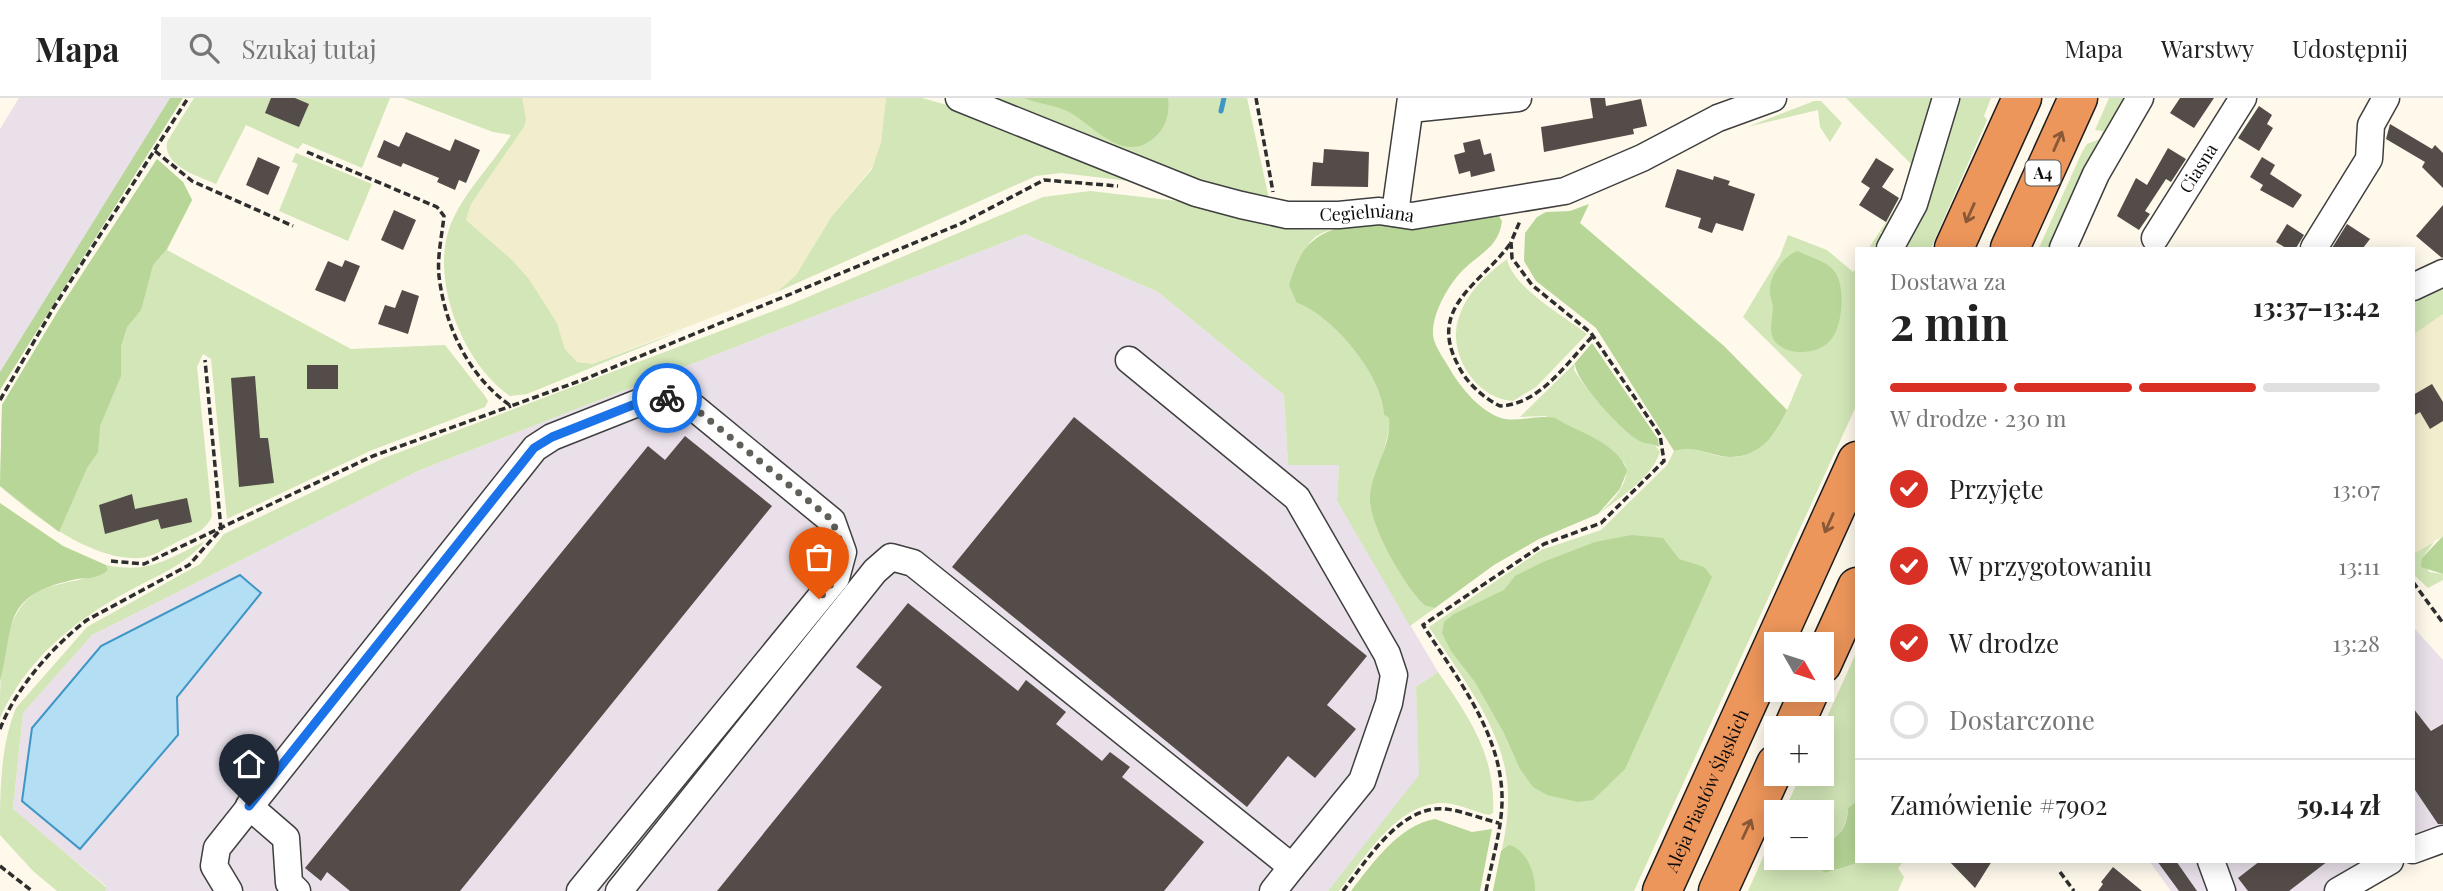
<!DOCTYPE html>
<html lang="pl">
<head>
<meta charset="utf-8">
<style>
  :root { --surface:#fff; --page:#f2f2f2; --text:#222; --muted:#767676; --line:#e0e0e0; --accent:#d93025 }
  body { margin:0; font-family:"Playfair Display",serif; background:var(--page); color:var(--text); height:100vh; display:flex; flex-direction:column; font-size:26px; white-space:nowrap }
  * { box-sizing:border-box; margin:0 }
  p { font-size:23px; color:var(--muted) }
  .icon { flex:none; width:38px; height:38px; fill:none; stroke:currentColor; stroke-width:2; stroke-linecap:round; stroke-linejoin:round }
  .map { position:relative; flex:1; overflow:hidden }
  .sheet { position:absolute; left:1855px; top:149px; width:560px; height:616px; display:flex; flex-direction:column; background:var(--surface); border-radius:0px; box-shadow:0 4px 18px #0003 }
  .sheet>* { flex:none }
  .needle { width:46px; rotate:129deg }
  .buttons { position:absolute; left:1764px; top:534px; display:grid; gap:14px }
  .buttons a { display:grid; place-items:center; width:70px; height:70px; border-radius:0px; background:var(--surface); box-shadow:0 4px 18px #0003; font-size:35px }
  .pin { position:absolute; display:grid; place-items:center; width:60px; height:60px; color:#fff; margin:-72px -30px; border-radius:50% 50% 50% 0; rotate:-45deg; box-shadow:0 0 7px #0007 }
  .pin .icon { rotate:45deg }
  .courier { position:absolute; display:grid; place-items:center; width:70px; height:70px; margin:-35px; border:5px solid #1a73e8; border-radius:50%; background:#fff; color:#222; box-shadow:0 2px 9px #0007 }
  .head em { font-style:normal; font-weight:700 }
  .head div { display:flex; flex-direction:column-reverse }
  .head { display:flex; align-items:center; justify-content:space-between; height:119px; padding:0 35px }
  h1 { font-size:46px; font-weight:700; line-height:52px }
  .bar { display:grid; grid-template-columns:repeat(4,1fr); gap:10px 7px; align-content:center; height:84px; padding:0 35px }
  .bar i { height:9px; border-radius:5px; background:var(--line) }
  .bar .current { background:var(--accent) }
  .bar p { grid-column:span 4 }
  .line { display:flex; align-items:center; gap:18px; padding:0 35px; border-top:2px solid var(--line) }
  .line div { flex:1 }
  ol { padding:0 35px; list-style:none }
  li { display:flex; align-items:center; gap:21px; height:77px }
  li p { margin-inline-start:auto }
  li .icon { padding:7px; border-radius:50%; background:var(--accent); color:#fff; stroke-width:4 }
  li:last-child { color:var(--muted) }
  li i { width:38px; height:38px; border:4px solid var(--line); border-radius:50% }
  header { display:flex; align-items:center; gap:42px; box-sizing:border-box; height:98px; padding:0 35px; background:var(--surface); border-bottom:2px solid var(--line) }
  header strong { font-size:33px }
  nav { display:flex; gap:38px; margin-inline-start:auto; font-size:24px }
  .search { width:490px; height:63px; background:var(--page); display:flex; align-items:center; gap:18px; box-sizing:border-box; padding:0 24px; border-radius:0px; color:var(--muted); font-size:26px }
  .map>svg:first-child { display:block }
  .industrial { fill:#e9e0ea }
  .farmland { fill:#f2edcd }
  .green { fill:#d2e6b7 }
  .forest { fill:#b7d698 }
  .water { fill:#b3def3; stroke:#3e96c6; stroke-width:2 }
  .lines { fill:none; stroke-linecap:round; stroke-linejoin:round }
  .stream { stroke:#3e96c6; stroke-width:5 }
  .building { fill:#544c49 }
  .minor-casing { stroke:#3f3f3f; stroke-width:29 }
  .highway-casing { stroke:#1d1d1d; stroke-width:41 }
  .path { stroke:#2e2e2e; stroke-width:3.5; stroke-dasharray:7 3.5; stroke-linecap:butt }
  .minor { stroke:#fff; stroke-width:26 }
  .highway { stroke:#ed965b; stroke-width:38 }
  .oneway { stroke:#885837 }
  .done { stroke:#615f5a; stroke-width:7; stroke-dasharray:0 12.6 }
  .route { stroke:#1a73e8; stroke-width:9 }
  .labels { text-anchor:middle; stroke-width:7; stroke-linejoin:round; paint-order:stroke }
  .shield { fill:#fff; stroke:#555; stroke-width:2 }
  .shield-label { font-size:16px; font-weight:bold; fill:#0c0c0c }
  .street-label { font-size:18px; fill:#0c0c0c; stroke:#fff }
</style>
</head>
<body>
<header>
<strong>Mapa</strong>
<div class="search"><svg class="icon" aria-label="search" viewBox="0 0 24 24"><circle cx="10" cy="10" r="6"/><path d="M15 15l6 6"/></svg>Szukaj tutaj</div>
<nav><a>Mapa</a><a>Warstwy</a><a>Udostępnij</a></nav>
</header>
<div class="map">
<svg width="2443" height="793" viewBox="0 0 2443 793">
  <rect width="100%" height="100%" fill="#fef9eb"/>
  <g class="industrial">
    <polygon points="19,0 170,0 0,274 0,31"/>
    <polygon points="1025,136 1158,194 1284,297 1288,367 1339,367 1337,403 1438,574 1416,589 1420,677 1328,793 105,793 107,789 13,712 23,615 92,537 420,372"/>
    <polygon points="2413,529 2443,562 2443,735 2413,744"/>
    <polygon points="2149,763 2377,763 2323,793 2171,793"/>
  </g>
  <g class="farmland">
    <polygon points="522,0 886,0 881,44 874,67 832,118 796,177 777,194 592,266 577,264 565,251 557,225 529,181 511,161 466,122 471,106 524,29"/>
    <polygon points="2443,216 2443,438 2413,456 2413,237"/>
  </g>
  <g class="green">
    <path d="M194 0H390L362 70 303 45 298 51 246 27 216 86C198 78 163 68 167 44Z"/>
    <path d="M403 0H522L526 21 524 29 471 106 466 122 511 161 529 181 557 225 565 251 577 264 592 266 686 231 527 296 510 298C464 267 431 185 449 131 461 97 492 67 511 37L493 34Z"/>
    <polygon points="886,0 922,0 958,10 1163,87 1061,75 1036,78 777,194 796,177 832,118 872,71 881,44"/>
    <polygon points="972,0 1247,0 1270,105 1213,92"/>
    <polygon points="1846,0 1941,0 1890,133 1880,134 1885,143 1882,150 1869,150 1901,101 1911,66"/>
    <polygon points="1952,0 1991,0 1984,18 1987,22 1931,150 1899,150"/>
    <polygon points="2109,0 2133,0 2059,150 2039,150 2082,54 2087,46 2100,41 2103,33 2095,32"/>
    <polygon points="1814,3 1821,3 1842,25 1830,44 1820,29 1818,12 1747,29"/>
    <polygon points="296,55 372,86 348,143 279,113 298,66 292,64"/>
    <path d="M157 61 183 84 192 102 167 152 351 251 445 247 485 298 488 303 485 309 370 353 227 421 211 261 203 256 197 269 212 418C206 433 193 436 179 443 168 448 152 460 140 460 91 463 34 418 0 388L2 307 58 213Z"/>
    <path d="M1090 93 1177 103 1287 131 1331 132C1296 140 1300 177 1297 205 1333 218 1383 278 1384 317L1389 320 1390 328 1370 407 1388 451 1426 508 1435 510 1410 528 1337 403 1339 367H1288L1284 297 1158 194 1025 136 420 372 92 537 23 615 13 711 107 790 105 793H57L33 773 0 737C0 694 0 649 16 610L87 529 200 466 224 436 384 360 789 207 1043 99Z"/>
    <path d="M1788 137 1827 152 1853 174 1857 169V306L1634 793H1493C1499 763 1509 729 1508 697 1507 634 1462 580 1429 529L1541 452 1601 432 1667 367 1674 353C1694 347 1709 358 1727 359 1774 362 1787 310 1802 277L1743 219 1780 158Z"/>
    <path d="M1507 161C1513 190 1564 218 1587 236L1536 289 1513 303C1476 301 1446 255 1459 219 1468 193 1486 177 1507 161Z"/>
    <polygon points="2443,182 2443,216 2413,237 2413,196"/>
    <path d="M1575 265 1574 272C1588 294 1627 344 1654 346L1660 354C1652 379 1619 401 1598 416 1612 404 1631 385 1625 366L1610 350 1545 318 1520 319Z"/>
    <path d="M205 443C186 467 156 478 129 493 74 522 26 562 0 620 0 579 0 506 46 490 66 483 89 482 108 472L106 467C149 476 168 461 205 443Z"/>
    <polygon points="2434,444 2422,460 2429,474 2443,476 2443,482 2428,490 2413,476 2413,456"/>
    <path d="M1857 553V703L1848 710C1846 730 1841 738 1822 746V714H1784L1801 676H1822V630Z"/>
    <path d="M1438 574C1469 619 1496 657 1493 715L1489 717C1475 714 1455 704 1441 705 1395 707 1364 761 1339 793H1328L1419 677 1416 589Z"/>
    <polygon points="1776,730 1776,760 1810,760 1809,763 1825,775 1864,763 1904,763 1898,770 1904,779 1898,793 1748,793"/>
  </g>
  <g class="forest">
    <polygon points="170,0 183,0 0,292 0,274"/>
    <path d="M1024 0H1168C1170 13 1166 30 1155 39 1122 69 1091 23 1065 12 1052 7 1037 5 1024 0Z"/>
    <polygon points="157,61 183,84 192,102 166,152 153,167 141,212 127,229 121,248 121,278 100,328 98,354 87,370 59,434 0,388 2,307 58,213"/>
    <path d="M1589 106 1580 125 1724 248 1787 312C1775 337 1761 359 1730 359 1710 358 1695 347 1674 353L1596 230 1536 183 1524 163 1525 135 1537 119 1546 114 1570 113Z"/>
    <path d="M1498 117 1502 123C1499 149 1480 155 1463 172 1449 186 1433 214 1433 234 1432 246 1445 262 1451 273 1462 291 1480 313 1501 320 1517 325 1537 316 1555 320 1577 334 1619 345 1627 373L1620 391 1598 416 1539 441 1494 467 1435 510 1426 508C1406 492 1368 425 1370 399 1372 371 1392 348 1389 320L1384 317C1383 278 1333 218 1297 205L1289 187C1300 153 1308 139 1343 128Z"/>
    <path d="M1798 153C1810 160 1826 162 1835 174 1846 190 1843 232 1828 245 1814 257 1785 258 1774 242 1768 232 1773 220 1773 210 1773 204 1770 200 1770 195 1768 179 1784 157 1798 153Z"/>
    <path d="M1592 245 1658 341 1659 349C1652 345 1644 346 1638 342 1622 333 1574 282 1575 265Z"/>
    <path d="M0 405 63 448 106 467 108 472C97 482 85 479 72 482 0 499 15 527 0 584Z"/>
    <polygon points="1632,437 1663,440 1679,461 1704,469 1712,479 1625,671 1593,702 1578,704 1547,697 1533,689 1520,671 1504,635 1475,584 1451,553 1442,535 1444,524 1454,516 1504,492 1515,478 1543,464 1595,444"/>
    <polygon points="2443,438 2443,476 2421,469 2422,460"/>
    <path d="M1857 703V763H1864L1825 775 1809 763 1810 760H1822V746C1841 738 1847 730 1848 710Z"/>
    <path d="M1435 721 1472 734 1492 731 1480 793H1351C1372 766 1399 727 1435 721Z"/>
    <path d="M1509 747C1526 751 1536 776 1535 793H1493L1501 753Z"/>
  </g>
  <polygon class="water" points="240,477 261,495 177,599 178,637 80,751 22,703 32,630 101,548"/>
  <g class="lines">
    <polyline class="stream" points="1221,13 1224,0"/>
  </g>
  <g class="building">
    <polygon points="271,0 295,0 309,6 299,29 265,15"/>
    <polygon points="1590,0 1605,0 1606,8 1641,1 1647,28 1633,31 1634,36 1544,54 1541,29 1593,20"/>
    <polygon points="2180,0 2214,0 2194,30 2170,15"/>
    <polygon points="2259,8 2272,17 2267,26 2273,30 2259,53 2238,40"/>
    <polygon points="2390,26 2432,51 2435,47 2443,55 2443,90 2422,69 2425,64 2386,41"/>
    <polygon points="406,34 450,53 455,41 480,52 466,85 459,82 455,92 437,84 439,80 403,65 401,69 377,59 384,42 399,49"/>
    <polygon points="1480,41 1484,57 1491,55 1495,73 1471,79 1470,73 1459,76 1454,57 1465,54 1463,45"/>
    <polygon points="2168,50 2186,61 2171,84 2166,81 2145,113 2150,116 2139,132 2117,118 2136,80 2147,87"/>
    <polygon points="1324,51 1369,54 1368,89 1311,88 1313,64 1323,65"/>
    <polygon points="258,59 280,69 268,97 246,87"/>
    <polygon points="2262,59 2275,67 2270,76 2302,97 2293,110 2260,92 2263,87 2250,79"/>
    <polygon points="1876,60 1894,71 1882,89 1899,100 1886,124 1859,107 1870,90 1861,84"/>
    <polygon points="1677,71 1713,82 1714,78 1730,83 1728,87 1755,96 1743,133 1716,125 1712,135 1698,130 1701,120 1665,109"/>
    <polygon points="2443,107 2443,159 2442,160 2416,138"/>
    <polygon points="394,112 416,122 403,152 381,142"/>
    <polygon points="2287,126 2304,137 2296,150 2286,150 2276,144"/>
    <polygon points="2347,126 2370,141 2363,150 2332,150"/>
    <polygon points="345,162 360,168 345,204 315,192 328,163 342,169"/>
    <polygon points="402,192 419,198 408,236 378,226 385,207 395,210"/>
    <rect x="307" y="267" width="31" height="24"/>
    <polygon points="255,278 260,340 268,340 274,385 239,389 231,280"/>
    <polygon points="2432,286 2443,304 2443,323 2430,331 2420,314 2413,318 2413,297"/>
    <polygon points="1074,319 1367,558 1327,607 1356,631 1315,680 1288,658 1247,709 952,469"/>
    <polygon points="685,338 772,408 460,793 350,793 327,774 321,783 305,770 648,348 665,362"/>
    <polygon points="132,396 135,411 187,400 192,424 161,431 158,421 105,436 99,407"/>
    <polygon points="908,505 1018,593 1026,582 1066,614 1056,626 1102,663 1110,654 1130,669 1122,679 1204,744 1164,793 717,793 882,589 856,569"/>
    <polygon points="2413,610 2431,633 2443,626 2443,726 2438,726 2413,689"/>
    <polygon points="1949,763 1992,763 1975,790"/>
    <polygon points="2157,763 2176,763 2197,793 2179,793"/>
    <polygon points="2260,763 2328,763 2289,793 2248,793 2238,780"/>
    <polygon points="2113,769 2142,793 2098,793 2103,786 2101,784"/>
  </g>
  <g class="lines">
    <g class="minor-casing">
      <g id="minor">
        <path id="s1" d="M959 0 1196 95 1241 107 1287 117H1339L1379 113 1412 118 1565 93 1642 60 1718 20 1773 0"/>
        <polyline points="1410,11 1518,0"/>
        <polyline points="1395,115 1411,0"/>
        <path id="s2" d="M2155 140 2243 0"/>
        <polyline points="1890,150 1914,106 1946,0"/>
        <polyline points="2063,150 2096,76 2140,0"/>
        <polyline points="2314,150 2369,61 2371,27 2386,0"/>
        <polyline points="2413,189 2443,175"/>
        <polyline points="1129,262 1297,400 1387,556 1394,577 1389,605 1362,683 1292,769"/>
        <polyline points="249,708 286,740 289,785 297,793"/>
        <polyline points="2413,752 2443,741"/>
        <polyline points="2211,763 2222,793"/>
        <polyline points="229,793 214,768 217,750 535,350 552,339 658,297 692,308 832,423 843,454 836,480 580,793"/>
        <polyline points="619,793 875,473 891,459 913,465 1292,769 1273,793"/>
        <polyline points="2338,793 2390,763"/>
      </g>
    </g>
    <g class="highway-casing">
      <g id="highway">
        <polyline points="1954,150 2022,0"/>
        <polyline points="2010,150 2078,0"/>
        <polyline points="1822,566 1857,489"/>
        <polyline points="1793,630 1810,592"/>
        <path id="s3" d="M1662 793 1857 363"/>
        <polyline points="1718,793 1776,666"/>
      </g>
    </g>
    <g class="path">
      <polyline points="1256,0 1273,94"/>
      <polyline points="155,53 192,83 293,128"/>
      <path d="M307 54 437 109 444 118C442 137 437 159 439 178 445 229 469 279 511 308L585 281 960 126 1044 82 1118 88"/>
      <path d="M1510 146C1481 186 1427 209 1458 267 1466 284 1482 299 1500 308 1541 306 1566 265 1593 238"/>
      <polyline points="0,302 54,209 188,0"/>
      <polyline points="111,463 144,466 373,358 511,308"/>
      <polyline points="2413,484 2443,525"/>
      <path d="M0 631C16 590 52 549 87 522L189 467 221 431 205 262"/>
      <polyline points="0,768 32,793"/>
      <polyline points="2060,774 2074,793"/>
      <path d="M1343 793C1367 762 1401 706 1446 711 1463 713 1482 721 1499 725"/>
      <path d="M1486 793C1492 762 1503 728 1502 697 1500 633 1456 579 1423 527L1544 446 1601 425 1664 363 1660 337 1591 235 1532 187 1512 160 1511 144 1520 123"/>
    </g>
    <use href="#minor" class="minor"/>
    <use href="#highway" class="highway"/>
  </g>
  <defs><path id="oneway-shaft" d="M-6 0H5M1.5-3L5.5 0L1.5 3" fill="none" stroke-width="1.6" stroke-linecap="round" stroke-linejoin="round" transform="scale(1.75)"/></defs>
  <g class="oneway">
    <use href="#oneway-shaft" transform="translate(2058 43) rotate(-66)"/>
    <use href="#oneway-shaft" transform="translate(1970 115) rotate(114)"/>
    <use href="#oneway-shaft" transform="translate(1829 425) rotate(114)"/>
    <use href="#oneway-shaft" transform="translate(1747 731) rotate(-65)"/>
  </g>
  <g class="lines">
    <polyline class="done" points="667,300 692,308 832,422 844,454 836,480 819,501"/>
    <polyline class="route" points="249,708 534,350 552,339 658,297 667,300"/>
  </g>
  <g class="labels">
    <rect class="shield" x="2025.5" y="62.5" width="35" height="25" rx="5"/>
    <g class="shield-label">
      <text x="2043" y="81">A4</text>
    </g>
    <g class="street-label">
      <text dy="6" stroke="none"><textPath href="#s2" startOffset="82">Ciasna</textPath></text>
      <text dy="6" stroke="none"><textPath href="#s1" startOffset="429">Cegielniana</textPath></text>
      <text dy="6" stroke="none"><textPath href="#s3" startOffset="110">Aleja Piastów Śląskich</textPath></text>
    </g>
  </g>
</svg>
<div class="buttons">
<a><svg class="needle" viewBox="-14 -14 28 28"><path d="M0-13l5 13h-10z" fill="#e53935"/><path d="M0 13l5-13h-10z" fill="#767676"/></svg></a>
<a>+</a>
<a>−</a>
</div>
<div class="pin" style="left:819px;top:501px;background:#ea580c"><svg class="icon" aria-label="bag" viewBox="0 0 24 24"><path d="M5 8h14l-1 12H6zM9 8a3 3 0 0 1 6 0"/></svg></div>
<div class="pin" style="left:249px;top:708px;background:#1f2937"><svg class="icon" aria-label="home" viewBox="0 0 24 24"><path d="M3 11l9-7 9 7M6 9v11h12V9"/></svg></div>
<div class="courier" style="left:667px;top:300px"><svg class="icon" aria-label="bike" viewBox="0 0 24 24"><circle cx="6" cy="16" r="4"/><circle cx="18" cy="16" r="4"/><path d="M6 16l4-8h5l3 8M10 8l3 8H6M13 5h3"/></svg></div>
<section class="sheet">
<div class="head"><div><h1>2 min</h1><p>Dostawa za</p></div><em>13:37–13:42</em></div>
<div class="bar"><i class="current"></i><i class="current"></i><i class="current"></i><i></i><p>W drodze · 230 m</p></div>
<ol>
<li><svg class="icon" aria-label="check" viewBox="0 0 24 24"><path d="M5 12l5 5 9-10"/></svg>Przyjęte<p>13:07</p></li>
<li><svg class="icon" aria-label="check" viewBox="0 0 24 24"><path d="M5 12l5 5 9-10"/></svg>W przygotowaniu<p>13:11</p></li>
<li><svg class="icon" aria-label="check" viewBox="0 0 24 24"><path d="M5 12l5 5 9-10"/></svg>W drodze<p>13:28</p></li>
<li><i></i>Dostarczone</li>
</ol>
<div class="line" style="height:91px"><div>Zamówienie #7902</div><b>59.14 zł</b></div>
</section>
</div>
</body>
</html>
